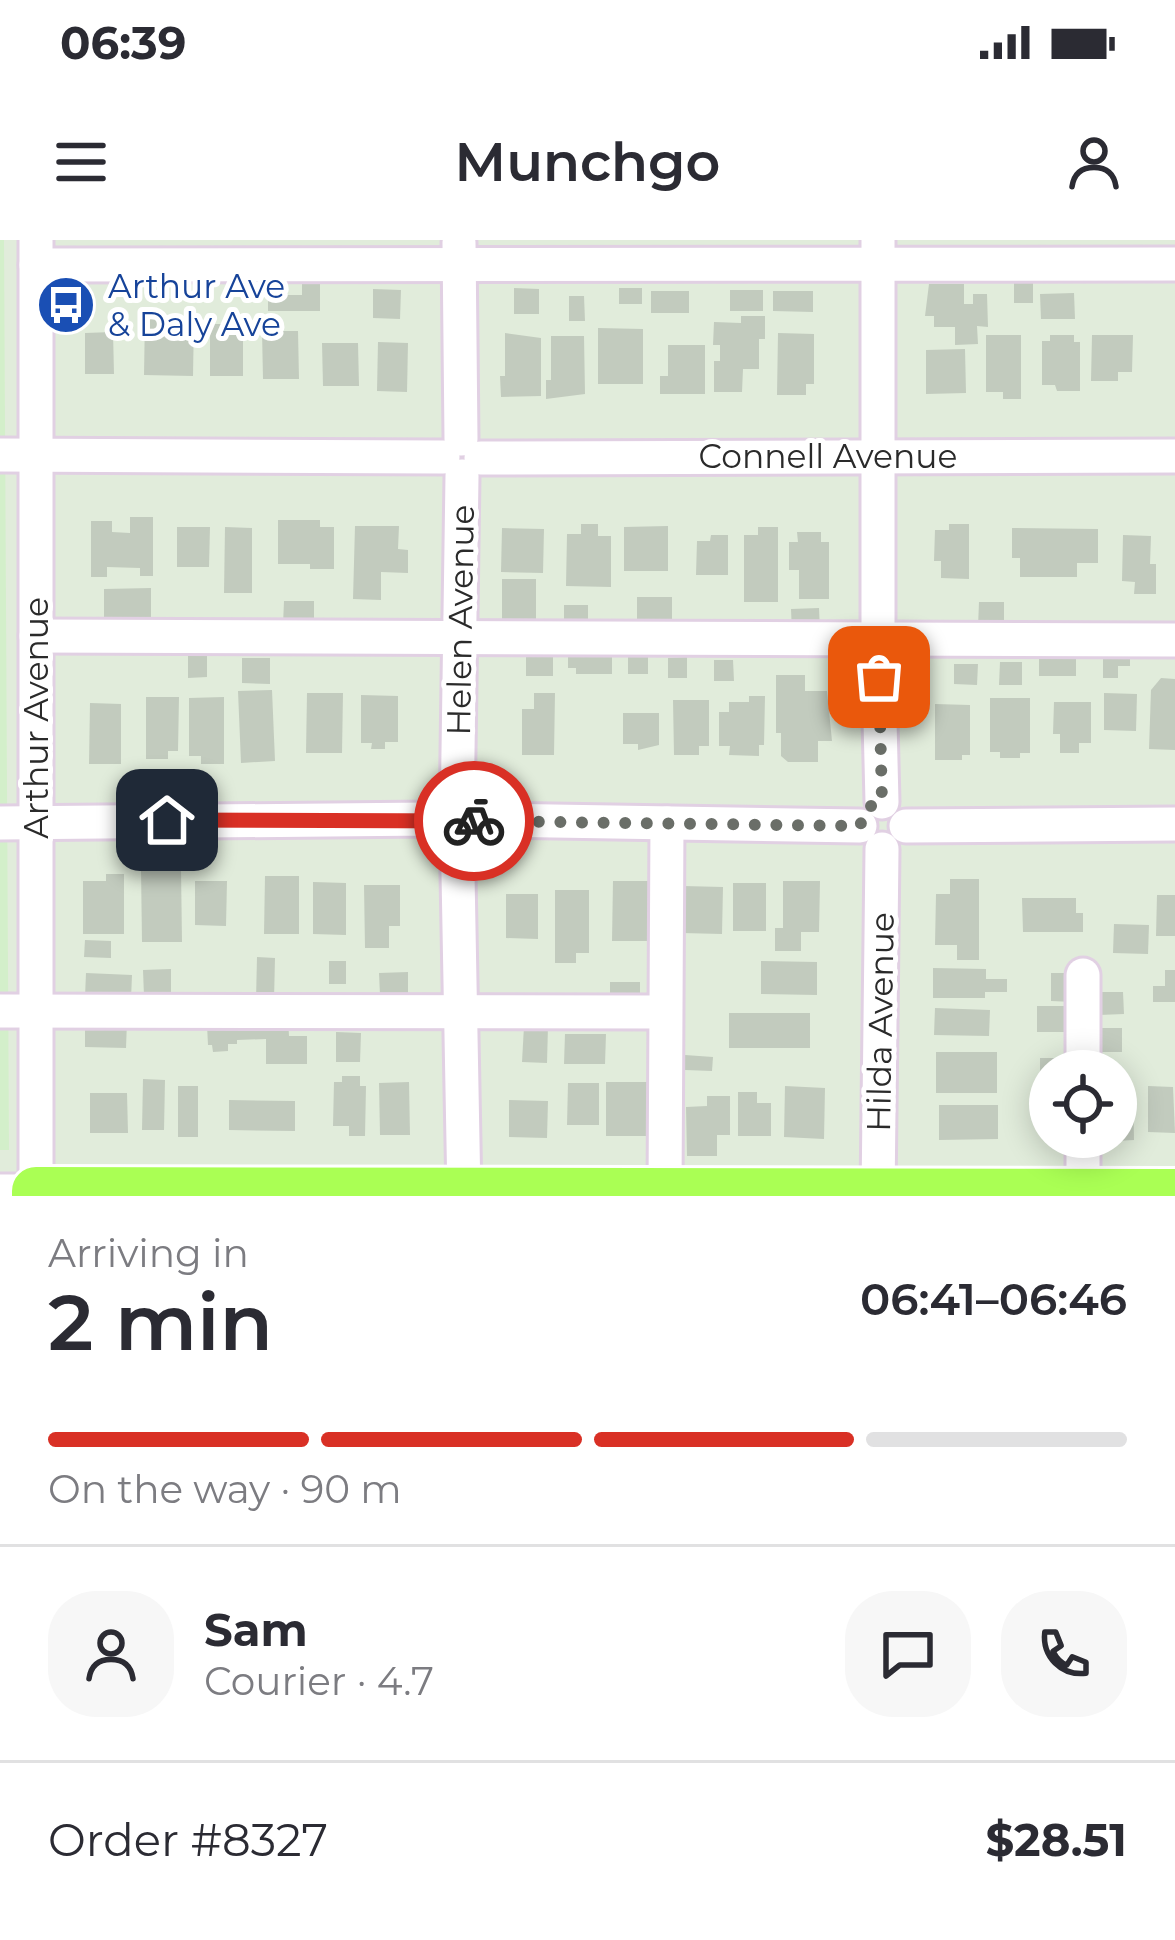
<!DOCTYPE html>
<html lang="en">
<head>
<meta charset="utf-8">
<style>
  :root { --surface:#fff; --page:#f7f7f7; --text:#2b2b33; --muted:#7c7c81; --line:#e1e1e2; --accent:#d93025 }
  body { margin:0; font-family:Montserrat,sans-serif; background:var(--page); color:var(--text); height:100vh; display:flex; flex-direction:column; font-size:45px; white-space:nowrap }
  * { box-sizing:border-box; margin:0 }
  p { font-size:39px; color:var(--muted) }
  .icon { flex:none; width:66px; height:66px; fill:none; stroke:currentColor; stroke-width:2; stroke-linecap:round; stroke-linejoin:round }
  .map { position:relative; height:956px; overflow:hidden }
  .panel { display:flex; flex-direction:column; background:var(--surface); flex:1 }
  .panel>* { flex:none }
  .buttons { position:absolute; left:1029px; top:810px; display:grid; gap:24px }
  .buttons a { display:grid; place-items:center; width:108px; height:108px; border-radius:50%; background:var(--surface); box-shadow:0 6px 30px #0003; font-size:60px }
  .pin { position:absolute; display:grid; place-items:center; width:102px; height:102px; color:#fff; margin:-51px; border-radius:24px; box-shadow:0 6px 18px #0006 }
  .courier { position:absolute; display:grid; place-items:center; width:120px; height:120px; margin:-60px; border:9px solid #d93025; border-radius:50%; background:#fff; color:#222; box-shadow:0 3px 15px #0007 }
  .overview em { font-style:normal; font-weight:600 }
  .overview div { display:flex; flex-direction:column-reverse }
  .overview { display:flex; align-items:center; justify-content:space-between; height:204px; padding:0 48px }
  h1 { font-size:78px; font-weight:600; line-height:90px }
  .bar { display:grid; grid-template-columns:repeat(4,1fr); gap:18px 12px; align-content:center; height:144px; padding:0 48px }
  .bar i { height:15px; border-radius:9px; background:var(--line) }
  .bar .on { background:var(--accent) }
  .bar p { grid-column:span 4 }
  .line { display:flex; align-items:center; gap:30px; padding:0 48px; border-top:3px solid var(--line) }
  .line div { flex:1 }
  .round { display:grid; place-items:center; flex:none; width:126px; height:126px; border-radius:48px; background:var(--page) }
  .status { display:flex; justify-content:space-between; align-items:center; height:84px; padding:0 60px; background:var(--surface); direction:ltr }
  .status svg { height:33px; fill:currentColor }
  header { display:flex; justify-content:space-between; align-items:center; height:156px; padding:0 48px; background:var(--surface); font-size:54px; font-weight:600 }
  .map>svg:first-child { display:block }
  .education { fill:#d3efca }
  .building { fill:#c2cbbe }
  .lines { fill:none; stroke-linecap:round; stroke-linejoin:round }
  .minor-casing { stroke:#e1d0e3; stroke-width:39 }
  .highway-casing { stroke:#fff; stroke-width:54 }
  .minor { stroke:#fff; stroke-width:33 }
  .highway { stroke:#aaff54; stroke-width:48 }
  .done { stroke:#6a6e68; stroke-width:12; stroke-dasharray:0 21.6 }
  .route { stroke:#d93025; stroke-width:15 }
  .labels { text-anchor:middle; stroke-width:10; stroke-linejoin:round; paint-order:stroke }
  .transit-label { font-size:33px; fill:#164399; stroke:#fff; text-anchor:start }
  .street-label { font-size:33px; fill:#2a2a2a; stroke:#fff }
</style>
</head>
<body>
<div class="status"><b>06:39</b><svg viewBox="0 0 49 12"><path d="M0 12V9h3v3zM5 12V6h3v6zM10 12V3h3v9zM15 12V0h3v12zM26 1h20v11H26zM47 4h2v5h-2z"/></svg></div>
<header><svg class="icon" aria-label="menu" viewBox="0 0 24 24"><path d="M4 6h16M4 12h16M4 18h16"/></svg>Munchgo<svg class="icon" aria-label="person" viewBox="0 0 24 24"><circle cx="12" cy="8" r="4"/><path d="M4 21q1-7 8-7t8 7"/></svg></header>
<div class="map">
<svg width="1175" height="956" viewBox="0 0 1175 956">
  <rect width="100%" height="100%" fill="#e1ecdb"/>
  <polygon class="education" points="0,0 4,0 9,910 0,910"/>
  <g class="building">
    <rect x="1014" y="43" width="19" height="20"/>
    <polygon points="302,44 320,44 320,71 268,71 268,45 283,45 283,55 302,55"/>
    <polygon points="929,44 964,44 964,64 973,64 973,54 987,54 988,87 977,86 978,104 955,105 955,87 934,87 934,76 925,76"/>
    <polygon points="514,48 539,49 539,74 514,74"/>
    <rect x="619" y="48" width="23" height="16"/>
    <polygon points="373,49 401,50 400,79 373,78"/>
    <rect x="730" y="50" width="33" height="21"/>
    <rect x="651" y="51" width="38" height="22"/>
    <polygon points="773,51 813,51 813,72 773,71"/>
    <polygon points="1074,53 1075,79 1041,79 1040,54"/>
    <polygon points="569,56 584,56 585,81 569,81"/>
    <polygon points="145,76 194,77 193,136 144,135"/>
    <polygon points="741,76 765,76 765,99 759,99 759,129 743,129 742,152 714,152 714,121 720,121 720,105 713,105 714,82 741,83"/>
    <rect x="210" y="84" width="33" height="52"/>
    <polygon points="598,88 643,89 643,144 598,144"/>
    <polygon points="262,91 298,91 299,139 263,139"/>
    <polygon points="113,92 114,134 85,134 85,93"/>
    <polygon points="505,93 541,98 541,156 501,157 500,136 505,136"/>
    <polygon points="778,93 814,94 814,144 806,144 806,155 777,155"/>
    <polygon points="986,95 1021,95 1021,159 1003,159 1003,152 986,152"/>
    <polygon points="1050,95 1074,95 1074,102 1080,102 1080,151 1057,151 1055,145 1042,145 1042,101 1050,101"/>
    <polygon points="1092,95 1133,95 1132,132 1118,132 1118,141 1091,141"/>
    <polygon points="551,96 584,96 585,154 546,159 546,140 551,140"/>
    <polygon points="378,102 408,103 407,152 377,151"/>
    <polygon points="322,103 358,103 359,146 323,146"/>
    <polygon points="668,105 705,105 705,154 660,154 660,136 668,136"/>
    <polygon points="965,109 966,153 926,154 926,110"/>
    <polygon points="130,277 153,277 153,336 140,336 140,328 107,327 107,337 91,337 91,281 112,281 112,292 130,293"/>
    <polygon points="278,280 320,280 320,287 334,287 334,329 310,329 310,324 278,324"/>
    <polygon points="581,284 598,284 598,296 611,296 611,347 566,346 567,294 581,294"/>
    <polygon points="949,284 969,284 969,339 941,338 941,321 934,321 935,290 949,290"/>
    <polygon points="355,286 399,286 398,309 408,310 408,333 381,332 381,360 353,359"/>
    <polygon points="668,286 668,331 624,331 624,287"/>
    <polygon points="177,287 210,287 209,327 177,327"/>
    <polygon points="225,287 252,288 252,353 224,353"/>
    <polygon points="758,287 778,287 778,362 744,362 744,295 758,295"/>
    <polygon points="502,288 544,289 543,333 501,332"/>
    <polygon points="1012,288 1098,289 1098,323 1077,323 1077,337 1020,337 1020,318 1012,318"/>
    <polygon points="797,292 821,292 821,302 829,302 829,359 799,359 799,330 789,330 789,302 798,302"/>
    <polygon points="711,295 728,295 728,335 696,335 697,301 710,301"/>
    <polygon points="1123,295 1151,296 1150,324 1156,324 1156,354 1134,354 1135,342 1122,341"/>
    <polygon points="502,339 536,339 536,392 502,391"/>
    <polygon points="151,348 151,380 104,381 104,349"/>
    <rect x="637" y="357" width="35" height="25"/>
    <polygon points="284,361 314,361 314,385 283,385"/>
    <polygon points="979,362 1004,362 1004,387 978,387"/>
    <rect x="564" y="365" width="24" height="24"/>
    <polygon points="819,368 820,392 792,393 791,369"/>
    <polygon points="612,409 612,434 576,434 576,428 568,428 568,414"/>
    <rect x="1039" y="413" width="37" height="23"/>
    <polygon points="188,414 207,414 207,437 188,438"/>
    <rect x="628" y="414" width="20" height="20"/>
    <rect x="526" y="415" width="27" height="21"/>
    <polygon points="1103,415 1130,416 1130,426 1118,426 1118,438 1103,438"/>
    <polygon points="687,417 687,438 668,438 668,418"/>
    <polygon points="242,418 270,418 270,444 242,443"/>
    <polygon points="714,420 733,420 734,441 714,441"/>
    <polygon points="1000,422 1022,422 1022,445 999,445"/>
    <polygon points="954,424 978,424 977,445 954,444"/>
    <polygon points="776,435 805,435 805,451 827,451 832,501 818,501 818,522 788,522 781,516 781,493 776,493"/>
    <polygon points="1161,438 1175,439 1175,510 1149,509 1151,450"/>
    <polygon points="272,450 275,521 241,523 238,451"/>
    <polygon points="307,453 343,453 342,513 306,513"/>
    <polygon points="534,453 555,453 554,515 522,515 522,469 534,469"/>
    <polygon points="1104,453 1137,454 1136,491 1104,490"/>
    <polygon points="361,455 398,456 398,502 385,502 385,509 371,509 372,503 361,503"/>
    <polygon points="749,456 765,456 764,505 759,505 759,516 729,515 730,506 719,506 719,472 729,472 729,462 749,462"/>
    <polygon points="146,457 179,457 178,511 168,511 168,519 146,519"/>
    <polygon points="224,457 224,524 201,524 201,516 189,516 189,458"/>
    <polygon points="990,458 1030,458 1030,513 1020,513 1020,518 1000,518 1000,512 990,512"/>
    <polygon points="673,460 709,460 709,506 699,506 699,515 674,515"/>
    <polygon points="1054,462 1091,462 1091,503 1079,503 1079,513 1060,513 1060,494 1053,494"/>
    <polygon points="90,463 121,464 121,524 89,524"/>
    <polygon points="935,464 970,465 970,515 962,515 962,520 935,520"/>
    <polygon points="623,473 659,473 659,505 638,510 638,504 623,504"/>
    <polygon points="141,629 181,629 182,702 142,702"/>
    <polygon points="106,634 124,634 124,694 83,694 83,641 106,641"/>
    <polygon points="265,636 299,636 299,694 264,694"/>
    <polygon points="950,639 979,639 979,720 957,720 957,705 935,705 936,654 950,654"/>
    <polygon points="195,641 227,641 226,686 195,685"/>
    <polygon points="613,641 652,641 651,701 612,701"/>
    <polygon points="783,641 820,641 819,692 801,692 801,711 775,711 775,688 783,688"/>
    <polygon points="313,642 346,643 346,695 313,694"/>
    <rect x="733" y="643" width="33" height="48"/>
    <polygon points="364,645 400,645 400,686 389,686 389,708 365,708"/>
    <polygon points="683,646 723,647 722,694 682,693"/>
    <polygon points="555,650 589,650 589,713 576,713 576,723 555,723"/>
    <polygon points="506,654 538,654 538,699 506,698"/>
    <polygon points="1157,655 1175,655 1175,696 1156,696"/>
    <polygon points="1022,658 1076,658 1076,673 1083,673 1083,692 1023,692"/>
    <polygon points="1114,684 1149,685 1148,714 1113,713"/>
    <polygon points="85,700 111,701 111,718 84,717"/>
    <polygon points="257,717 275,718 274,760 256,760"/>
    <rect x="329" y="721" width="17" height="23"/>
    <polygon points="761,721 817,722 817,755 761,754"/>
    <polygon points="933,728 986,729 986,739 1007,739 1007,752 985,752 985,758 933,758"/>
    <polygon points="171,729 171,755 144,756 143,730"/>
    <polygon points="1165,730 1175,730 1175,762 1153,762 1153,746 1165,746"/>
    <polygon points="408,732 408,755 380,755 379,733"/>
    <polygon points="86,733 132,735 131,759 85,757"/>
    <polygon points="1051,733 1074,733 1073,762 1051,761"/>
    <rect x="610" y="742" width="30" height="23"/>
    <polygon points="1098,752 1123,752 1124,774 1099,775"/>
    <rect x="1037" y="766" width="34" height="26"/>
    <polygon points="935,768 990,770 989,796 934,795"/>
    <rect x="729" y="773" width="81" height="35"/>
    <polygon points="288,778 289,796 307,796 307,824 266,824 266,799 237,800 237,804 228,804 228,811 213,812 212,805 208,805 207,785"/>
    <polygon points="85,780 127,781 126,808 85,807"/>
    <polygon points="524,786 548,786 547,823 522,822"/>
    <rect x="1099" y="788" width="23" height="24"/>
    <polygon points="336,792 361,793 360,822 336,822"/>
    <polygon points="565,794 606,794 605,824 564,824"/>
    <rect x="936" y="812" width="61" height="41"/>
    <polygon points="685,815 713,817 712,831 685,830"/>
    <polygon points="1040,818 1072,818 1072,831 1050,831 1050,850 1040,850"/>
    <polygon points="342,836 360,836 360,846 366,846 365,896 349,896 349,886 333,886 334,842 342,842"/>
    <polygon points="143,839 165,840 164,890 142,890"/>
    <polygon points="409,842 410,895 380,895 379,843"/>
    <rect x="606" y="842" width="41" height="54"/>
    <polygon points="568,843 599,843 599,885 567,885"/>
    <polygon points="1116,844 1133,844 1134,900 1116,901"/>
    <rect x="178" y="846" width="20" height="51"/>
    <polygon points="785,846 825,848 824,899 784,897"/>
    <polygon points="1148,846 1173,847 1175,893 1148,892"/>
    <polygon points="738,852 757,852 757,863 771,863 771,896 738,896"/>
    <polygon points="90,853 127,853 128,893 90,893"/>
    <polygon points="707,856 730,856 730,895 717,895 717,916 687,916 686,867 707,866"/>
    <polygon points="229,860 295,861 295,891 229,890"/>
    <polygon points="509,860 548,861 547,898 509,897"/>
    <polygon points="939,865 998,865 998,899 939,900"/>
  </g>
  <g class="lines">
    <g class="minor-casing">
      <g id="minor">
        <polyline points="878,0 878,400 882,562"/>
        <polyline points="459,3 461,199"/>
        <polyline points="36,25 1175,24"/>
        <polyline points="0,215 443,217"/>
        <polyline points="481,218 1175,216"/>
        <polyline points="462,236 457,581 464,956"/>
        <polyline points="36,396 1175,400"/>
        <polyline points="0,583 429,579 860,586"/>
        <polyline points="906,586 1175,584"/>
        <polyline points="1083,735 1083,831"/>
        <polyline points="0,771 665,772"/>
        <polyline points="0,951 36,951 36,0"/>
        <polyline points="665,952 667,583"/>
        <polyline points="1083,953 1083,897"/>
        <polyline points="878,956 882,609"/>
      </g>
    </g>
    <g class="highway-casing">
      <polyline id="highway" points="36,956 36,951 1175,953"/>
    </g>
    <use href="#minor" class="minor"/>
    <use href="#highway" class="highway"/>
  </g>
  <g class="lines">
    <polyline class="done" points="474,581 860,586 866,568 882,562 879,437"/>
    <polyline class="route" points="167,580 474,581"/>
  </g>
  <defs>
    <g id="bus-disc" transform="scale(3)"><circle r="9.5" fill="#1a4fb4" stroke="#fff"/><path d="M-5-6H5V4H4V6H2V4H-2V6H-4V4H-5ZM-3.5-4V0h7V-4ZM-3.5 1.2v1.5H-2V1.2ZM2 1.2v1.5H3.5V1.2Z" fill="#fff"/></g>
  </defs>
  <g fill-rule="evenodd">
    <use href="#bus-disc" x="66" y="65"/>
  </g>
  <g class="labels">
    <g class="transit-label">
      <text x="108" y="58">Arthur Ave<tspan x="108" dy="38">&amp; Daly Ave</tspan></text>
    </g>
    <g class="street-label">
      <text x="828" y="228">Connell Avenue</text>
      <text transform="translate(460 380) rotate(-89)" y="12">Helen Avenue</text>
      <text transform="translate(36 478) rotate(-90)" y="12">Arthur Avenue</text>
      <text transform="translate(880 782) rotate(-89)" y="12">Hilda Avenue</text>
    </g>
  </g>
</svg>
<div class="buttons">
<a><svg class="icon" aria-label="locate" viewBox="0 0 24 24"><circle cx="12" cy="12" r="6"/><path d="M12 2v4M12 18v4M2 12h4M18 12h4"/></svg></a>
</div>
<div class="pin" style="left:879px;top:437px;background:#ea580c"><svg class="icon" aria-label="bag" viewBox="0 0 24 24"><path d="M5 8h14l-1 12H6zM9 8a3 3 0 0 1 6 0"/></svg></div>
<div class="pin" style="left:167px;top:580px;background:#1f2937"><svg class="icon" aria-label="home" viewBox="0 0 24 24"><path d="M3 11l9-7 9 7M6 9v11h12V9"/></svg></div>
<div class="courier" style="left:474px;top:581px"><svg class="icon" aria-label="bike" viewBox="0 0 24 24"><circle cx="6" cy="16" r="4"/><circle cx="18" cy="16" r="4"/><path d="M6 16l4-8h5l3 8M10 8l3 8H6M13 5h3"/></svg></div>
</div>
<section class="panel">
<div class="overview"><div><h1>2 min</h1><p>Arriving in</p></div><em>06:41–06:46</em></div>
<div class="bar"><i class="on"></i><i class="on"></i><i class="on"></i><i></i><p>On the way · 90 m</p></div>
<div class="line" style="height:216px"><a class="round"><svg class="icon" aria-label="person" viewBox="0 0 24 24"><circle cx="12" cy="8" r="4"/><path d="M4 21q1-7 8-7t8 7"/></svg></a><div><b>Sam</b><p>Courier · 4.7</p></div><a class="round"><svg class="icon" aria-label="chat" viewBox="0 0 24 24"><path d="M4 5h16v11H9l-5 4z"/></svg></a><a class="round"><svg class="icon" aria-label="phone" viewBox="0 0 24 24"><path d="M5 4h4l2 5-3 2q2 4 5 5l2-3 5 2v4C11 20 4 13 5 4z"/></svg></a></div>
<div class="line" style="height:156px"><div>Order #8327</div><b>$28.51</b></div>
</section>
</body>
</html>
